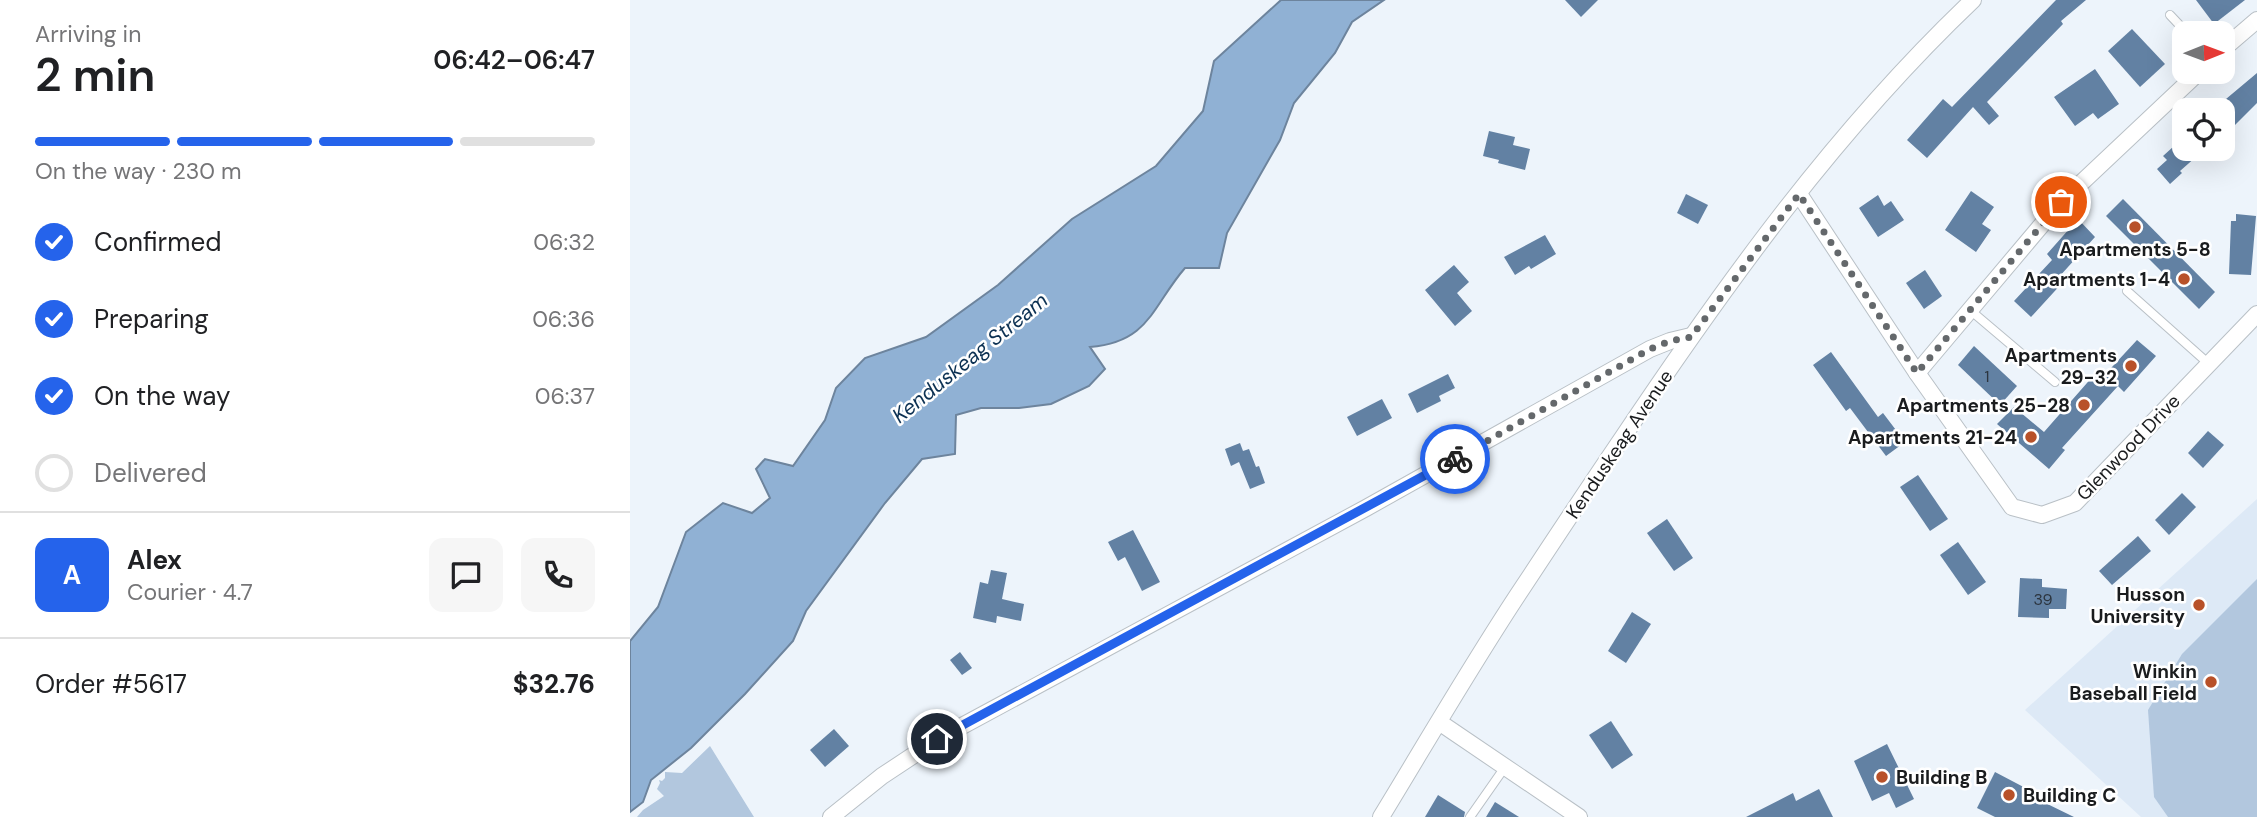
<!DOCTYPE html>
<html lang="en">
<head>
<meta charset="utf-8">
<style>
  :root { --surface:#fff; --page:#f6f6f6; --text:#202124; --muted:#757577; --line:#e0e0e0; --accent:#2563eb }
  body { margin:0; font-family:"DM Sans",sans-serif; background:var(--page); color:var(--text); height:100vh; display:flex; flex-direction:column; font-size:26px; white-space:nowrap }
  * { box-sizing:border-box; margin:0 }
  p { font-size:23px; color:var(--muted) }
  .icon { flex:none; width:38px; height:38px; fill:none; stroke:currentColor; stroke-width:2; stroke-linecap:round; stroke-linejoin:round }
  .map { position:relative; flex:1; overflow:hidden }
  .sheet { display:flex; flex-direction:column; background:var(--surface); width:630px }
  .sheet>* { flex:none }
  .needle { width:46px; rotate:89deg }
  .buttons { position:absolute; left:1542px; top:21px; display:grid; gap:14px }
  .buttons a { display:grid; place-items:center; width:63px; height:63px; border-radius:14px; background:var(--surface); box-shadow:0 7px 28px #0002; font-size:35px }
  .pin { position:absolute; display:grid; place-items:center; width:60px; height:60px; color:#fff; margin:-30px; border:4px solid #fff; border-radius:50%; box-shadow:0 2px 7px #0007 }
  .courier { position:absolute; display:grid; place-items:center; width:70px; height:70px; margin:-35px; border:5px solid #2563eb; border-radius:50%; background:#fff; color:#222; box-shadow:0 2px 9px #0007 }
  .head em { font-style:normal; font-weight:600 }
  .head div { display:flex; flex-direction:column-reverse }
  .head { display:flex; align-items:center; justify-content:space-between; height:119px; padding:0 35px }
  h1 { font-size:46px; font-weight:600; line-height:52px }
  .bar { display:grid; grid-template-columns:repeat(4,1fr); gap:10px 7px; align-content:center; height:84px; padding:0 35px }
  .bar i { height:9px; border-radius:5px; background:var(--line) }
  .bar .active { background:var(--accent) }
  .bar p { grid-column:span 4 }
  .line { display:flex; align-items:center; gap:18px; padding:0 35px; border-top:2px solid var(--line) }
  .line div { flex:1 }
  .round { display:grid; place-items:center; flex:none; width:74px; height:74px; border-radius:14px; background:var(--page) }
  ol { padding:0 35px; list-style:none }
  li { display:flex; align-items:center; gap:21px; height:77px }
  li p { margin-inline-start:auto }
  li .icon { padding:7px; border-radius:50%; background:var(--accent); color:#fff; stroke-width:4 }
  li:last-child { color:var(--muted) }
  li i { width:38px; height:38px; border:4px solid var(--line); border-radius:50% }
  main { display:flex; flex:1; min-height:0 }
  .map>svg:first-child { display:block }
  .built { fill:#dde9f6 }
  .green { fill:#b2c7de }
  .water { fill:#90b1d4; stroke:#6d849d; stroke-width:2 }
  .building { fill:#6281a3 }
  .lines { fill:none; stroke-linecap:round; stroke-linejoin:round }
  .lane-casing { stroke:#b9c0c6; stroke-width:10 }
  .street-casing { stroke:#b9c0c6; stroke-width:18 }
  .lane { stroke:#fff; stroke-width:8 }
  .street { stroke:#fff; stroke-width:16 }
  .done { stroke:#64686b; stroke-width:7; stroke-dasharray:0 12.6 }
  .route { stroke:#2563eb; stroke-width:9 }
  .poi-dot { fill:#b85129; stroke:#fff; stroke-width:2.5 }
  .labels { text-anchor:middle; stroke-width:5; stroke-linejoin:round; paint-order:stroke }
  .number-label { font-size:16px; fill:#2c353f }
  .poi-label { font-size:19px; font-weight:bold; fill:#1a1c1e; stroke:#fff; text-anchor:end }
  .street-label { font-size:19px; fill:#1a1c1e; stroke:#fff }
  .water-label { font-size:21px; font-style:italic; fill:#0c3153; stroke:#fff }
</style>
</head>
<body>
<main>
<section class="sheet">
<div class="head"><div><h1>2 min</h1><p>Arriving in</p></div><em>06:42–06:47</em></div>
<div class="bar"><i class="active"></i><i class="active"></i><i class="active"></i><i></i><p>On the way · 230 m</p></div>
<ol>
<li><svg class="icon" aria-label="check" viewBox="0 0 24 24"><path d="M5 12l5 5 9-10"/></svg>Confirmed<p>06:32</p></li>
<li><svg class="icon" aria-label="check" viewBox="0 0 24 24"><path d="M5 12l5 5 9-10"/></svg>Preparing<p>06:36</p></li>
<li><svg class="icon" aria-label="check" viewBox="0 0 24 24"><path d="M5 12l5 5 9-10"/></svg>On the way<p>06:37</p></li>
<li><i></i>Delivered</li>
</ol>
<div class="line" style="height:126px"><b class="round" style="background:var(--accent);color:#fff">A</b><div><b>Alex</b><p>Courier · 4.7</p></div><a class="round"><svg class="icon" aria-label="chat" viewBox="0 0 24 24"><path d="M4 5h16v11H9l-5 4z"/></svg></a><a class="round"><svg class="icon" aria-label="phone" viewBox="0 0 24 24"><path d="M5 4h4l2 5-3 2q2 4 5 5l2-3 5 2v4C11 20 4 13 5 4z"/></svg></a></div>
<div class="line" style="height:91px"><div>Order #5617</div><b>$32.76</b></div>
</section>
<div class="map">
<svg width="1627" height="817" viewBox="0 0 1627 817">
  <rect width="100%" height="100%" fill="#edf4fb"/>
  <polygon class="built" points="1627,499 1627,817 1511,817 1395,710"/>
  <g class="green">
    <polygon points="1627,579 1627,817 1538,817 1524,797 1518,710 1552,654"/>
    <polygon points="80,746 124,817 7,817 13,810 34,796 27,789 30,783 29,780 32,781 35,778 35,772 52,773"/>
  </g>
  <path class="water" d="M651 0H754L722 22 705 53 664 103 650 140 597 233 589 268H555C522 306 520 342 460 347L475 369 459 386 421 404 389 408H351L326 415 325 454 292 459 255 503 176 611 163 641 115 694 61 748 21 780 13 802 0 812V641L28 607 56 532 93 503 122 513 140 498 126 469 135 459 163 466 195 420 206 388 235 358 296 337 368 285 442 219 526 166 573 111 584 61Z"/>
  <g class="building">
    <polygon points="935,0 968,0 951,17"/>
    <polygon points="1426,0 1456,0 1431,21 1433,24 1357,102 1369,116 1359,125 1343,107 1297,158 1277,140 1313,99 1322,107"/>
    <polygon points="1566,0 1615,0 1584,24"/>
    <polygon points="1502,29 1535,64 1510,87 1478,51"/>
    <polygon points="1465,69 1489,104 1468,119 1463,113 1445,126 1424,97"/>
    <polygon points="1627,73 1627,103 1602,128 1592,117 1592,110 1589,110 1598,102 1596,99"/>
    <polygon points="859,131 885,137 883,145 900,149 895,170 868,163 869,160 853,156"/>
    <polygon points="1554,137 1554,149 1575,149 1550,171 1552,173 1540,184 1527,169 1537,160 1533,156"/>
    <polygon points="1341,191 1364,207 1352,224 1361,230 1346,252 1315,230"/>
    <polygon points="1056,194 1078,205 1068,224 1047,213"/>
    <polygon points="1248,195 1254,206 1261,201 1274,220 1248,237 1229,208"/>
    <polygon points="1493,199 1585,292 1569,309 1476,216"/>
    <polygon points="1606,214 1626,216 1621,275 1599,274 1601,221 1606,221"/>
    <polygon points="1448,219 1465,237 1429,277 1434,281 1401,317 1384,301 1422,260 1417,254"/>
    <polygon points="915,235 926,254 901,269 899,266 885,275 874,257"/>
    <polygon points="824,265 839,282 827,293 842,311 825,326 795,290"/>
    <polygon points="1295,270 1312,296 1294,309 1276,283"/>
    <polygon points="1507,340 1526,356 1494,392 1488,386 1432,448 1435,450 1419,469 1367,424 1384,407 1414,432 1464,375 1470,380"/>
    <polygon points="1344,346 1387,386 1370,405 1328,365"/>
    <polygon points="1201,352 1248,417 1253,413 1275,442 1256,456 1220,408 1216,411 1183,365"/>
    <polygon points="818,374 825,388 809,396 811,401 787,413 778,394"/>
    <polygon points="752,399 762,418 727,436 717,417"/>
    <polygon points="1578,431 1594,445 1573,468 1558,453"/>
    <polygon points="610,443 613,451 619,449 626,467 629,466 635,483 620,489 609,462 601,466 595,449"/>
    <polygon points="1288,475 1318,519 1300,531 1270,487"/>
    <polygon points="1552,493 1566,507 1539,535 1525,520"/>
    <polygon points="1037,519 1063,558 1044,571 1017,533"/>
    <polygon points="503,530 530,582 512,591 495,557 488,561 478,542"/>
    <polygon points="1508,536 1521,551 1482,585 1469,571"/>
    <polygon points="1328,542 1356,582 1338,595 1310,555"/>
    <polygon points="361,570 377,573 372,599 394,604 391,621 367,616 366,623 343,618 350,582 358,584"/>
    <polygon points="1390,578 1412,579 1412,587 1437,589 1436,609 1419,609 1419,618 1388,617"/>
    <polygon points="1002,612 1021,624 996,663 978,651"/>
    <polygon points="330,652 342,668 332,675 320,660"/>
    <polygon points="981,721 1003,755 982,769 959,735"/>
    <polygon points="204,729 219,746 195,767 180,750"/>
    <polygon points="1257,744 1284,799 1266,808 1259,793 1242,801 1224,761"/>
    <polygon points="1365,772 1405,793 1403,797 1444,817 1365,817 1347,808"/>
    <polygon points="1189,789 1203,817 1116,817 1163,793 1166,801"/>
    <polygon points="808,795 835,812 834,817 795,817"/>
    <polygon points="865,802 889,817 856,817"/>
  </g>
  <g class="lines">
    <g class="lane-casing">
      <g id="lane">
        <polyline points="1540,15 1557,33"/>
        <polyline points="1497,291 1579,364"/>
        <polyline points="1340,310 1425,382"/>
        <polyline points="840,817 875,767"/>
      </g>
    </g>
    <g class="street-casing">
      <g id="street">
        <polyline points="1592,50 1627,20"/>
        <polyline points="1169,194 1287,373 1382,507 1412,515 1445,503 1627,314"/>
        <polyline points="1287,373 1431,202 1569,72"/>
        <polyline points="809,722 949,817"/>
        <polyline points="201,817 252,776 308,739 736,508 1020,349 1040,341 1061,336"/>
        <path d="M751 817C798 740 843 662 893 587 926 537 959 487 993 437 1097 282 1207 129 1343 0"/>
      </g>
    </g>
    <use href="#lane" class="lane"/>
    <use href="#street" class="street"/>
  </g>
  <g class="lines">
    <polyline class="done" points="825,459 1020,349 1040,341 1061,337 1169,194 1287,373 1431,202"/>
    <polyline class="route" points="307,739 825,459"/>
  </g>
  <g class="poi-dot">
    <circle cx="1505" cy="227" r="7"/>
    <circle cx="1554" cy="279" r="7"/>
    <circle cx="1501" cy="366" r="7"/>
    <circle cx="1454" cy="405" r="7"/>
    <circle cx="1401" cy="437" r="7"/>
    <circle cx="1569" cy="605" r="7"/>
    <circle cx="1581" cy="682" r="7"/>
    <circle cx="1252" cy="777" r="7"/>
    <circle cx="1379" cy="795" r="7"/>
  </g>
  <g class="labels">
    <g class="number-label">
      <text x="1357" y="382">1</text>
      <text x="1413" y="605">39</text>
    </g>
    <g class="poi-label">
      <text x="1505" y="256" text-anchor="middle">Apartments 5-8</text>
      <text x="1540" y="286">Apartments 1-4</text>
      <text x="1487" y="362">Apartments<tspan x="1487" dy="22">29-32</tspan></text>
      <text x="1440" y="412">Apartments 25-28</text>
      <text x="1387" y="444">Apartments 21-24</text>
      <text x="1555" y="601">Husson<tspan x="1555" dy="22">University</tspan></text>
      <text x="1567" y="678">Winkin<tspan x="1567" dy="22">Baseball Field</tspan></text>
      <text x="1266" y="784" text-anchor="start">Building B</text>
      <text x="1393" y="802" text-anchor="start">Building C</text>
    </g>
    <g class="street-label">
      <text transform="translate(989 444) rotate(-56)" y="7">Kenduskeag Avenue</text>
      <text transform="translate(1498 447) rotate(-46)" y="7">Glenwood Drive</text>
    </g>
    <g class="water-label">
      <text transform="translate(340 358) rotate(-39)" y="7">Kenduskeag Stream</text>
    </g>
  </g>
</svg>
<div class="buttons">
<a><svg class="needle" viewBox="-14 -14 28 28"><path d="M0-13l5 13h-10z" fill="#e53935"/><path d="M0 13l5-13h-10z" fill="#757577"/></svg></a>
<a><svg class="icon" aria-label="locate" viewBox="0 0 24 24"><circle cx="12" cy="12" r="6"/><path d="M12 2v4M12 18v4M2 12h4M18 12h4"/></svg></a>
</div>
<div class="pin" style="left:1431px;top:202px;background:#ea580c"><svg class="icon" aria-label="bag" viewBox="0 0 24 24"><path d="M5 8h14l-1 12H6zM9 8a3 3 0 0 1 6 0"/></svg></div>
<div class="pin" style="left:307px;top:739px;background:#1f2937"><svg class="icon" aria-label="home" viewBox="0 0 24 24"><path d="M3 11l9-7 9 7M6 9v11h12V9"/></svg></div>
<div class="courier" style="left:825px;top:459px"><svg class="icon" aria-label="bike" viewBox="0 0 24 24"><circle cx="6" cy="16" r="4"/><circle cx="18" cy="16" r="4"/><path d="M6 16l4-8h5l3 8M10 8l3 8H6M13 5h3"/></svg></div>
</div>
</main>
</body>
</html>
